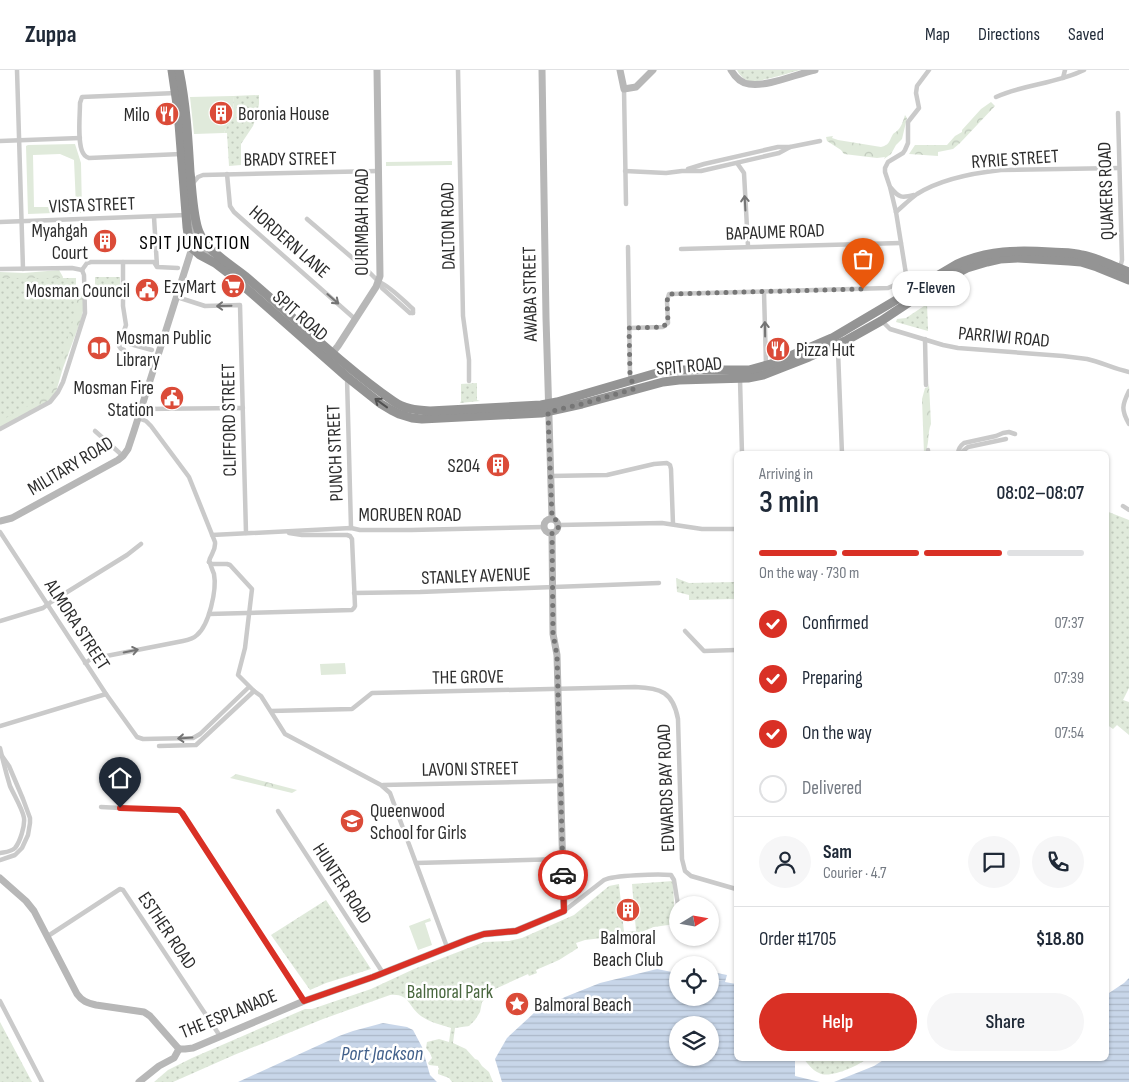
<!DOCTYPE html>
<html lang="en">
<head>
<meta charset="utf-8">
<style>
  :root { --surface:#fff; --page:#f6f6f7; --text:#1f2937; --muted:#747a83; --line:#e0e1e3; --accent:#d93025 }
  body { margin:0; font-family:"Sofia Sans Condensed",sans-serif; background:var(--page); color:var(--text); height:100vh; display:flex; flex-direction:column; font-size:19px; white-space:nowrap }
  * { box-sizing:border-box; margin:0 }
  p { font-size:16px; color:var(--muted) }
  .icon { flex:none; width:28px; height:28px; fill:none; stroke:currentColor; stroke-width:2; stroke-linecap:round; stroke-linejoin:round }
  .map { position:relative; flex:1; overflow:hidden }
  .details { position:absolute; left:734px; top:381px; width:375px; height:610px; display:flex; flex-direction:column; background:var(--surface); border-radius:8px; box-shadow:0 1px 4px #0004 }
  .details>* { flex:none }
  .needle { width:32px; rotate:79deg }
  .controls { position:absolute; left:669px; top:826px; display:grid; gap:10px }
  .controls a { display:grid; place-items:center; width:50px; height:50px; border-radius:50%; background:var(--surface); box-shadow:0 1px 4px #0004; font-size:25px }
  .pin { position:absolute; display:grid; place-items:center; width:42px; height:42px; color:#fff; margin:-51px -21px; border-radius:50% 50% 50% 0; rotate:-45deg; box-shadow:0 0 5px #0007 }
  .pin .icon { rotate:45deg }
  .courier { position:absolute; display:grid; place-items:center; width:50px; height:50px; margin:-25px; border:4px solid #d93025; border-radius:50%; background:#fff; color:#222; box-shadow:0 1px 6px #0007 }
  .bubble { position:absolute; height:35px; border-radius:18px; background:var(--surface); box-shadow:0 1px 4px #0004; font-size:16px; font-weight:600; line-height:35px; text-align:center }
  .summary em { font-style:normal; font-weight:600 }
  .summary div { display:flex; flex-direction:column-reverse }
  .summary { display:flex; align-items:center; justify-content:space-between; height:85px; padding:0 25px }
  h1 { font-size:32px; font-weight:600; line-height:38px }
  .bar { display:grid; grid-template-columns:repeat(4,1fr); gap:8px 5px; align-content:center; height:60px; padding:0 25px }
  .bar i { height:6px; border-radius:4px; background:var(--line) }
  .bar .selected { background:var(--accent) }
  .bar p { grid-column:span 4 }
  .line { display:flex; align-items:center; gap:12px; padding:0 25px; border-top:1px solid var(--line) }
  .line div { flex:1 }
  .round { display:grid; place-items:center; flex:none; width:52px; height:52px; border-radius:26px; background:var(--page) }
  ol { padding:0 25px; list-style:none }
  li { display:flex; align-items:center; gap:15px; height:55px }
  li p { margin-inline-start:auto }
  li .icon { padding:5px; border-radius:50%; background:var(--accent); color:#fff; stroke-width:4 }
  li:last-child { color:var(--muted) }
  li i { width:28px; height:28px; border:2px solid var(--line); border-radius:50% }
  .primary-button { display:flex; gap:10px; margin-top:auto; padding:10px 25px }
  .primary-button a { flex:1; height:58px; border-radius:30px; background:var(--accent); color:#fff; font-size:20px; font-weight:600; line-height:58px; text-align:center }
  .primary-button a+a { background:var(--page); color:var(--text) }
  header { display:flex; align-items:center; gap:30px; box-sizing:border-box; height:70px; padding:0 25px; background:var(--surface); border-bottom:1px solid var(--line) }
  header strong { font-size:24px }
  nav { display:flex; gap:28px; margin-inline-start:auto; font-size:18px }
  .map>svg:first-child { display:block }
  .green { fill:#e0eadb }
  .forest { fill:url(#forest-crowns) }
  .park { fill:url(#park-dots) }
  .water { fill:url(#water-rules); fill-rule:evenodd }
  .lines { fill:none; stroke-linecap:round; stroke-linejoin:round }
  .street { stroke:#cacaca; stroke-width:4.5 }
  .secondary { stroke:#b7b7b7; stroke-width:7 }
  .highway { stroke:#949494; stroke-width:9 }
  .oneway { stroke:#747474 }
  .oneway2 { stroke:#515151 }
  .done { stroke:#767676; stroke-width:5; stroke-dasharray:0 9 }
  .route { stroke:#d93025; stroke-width:6 }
  .labels { text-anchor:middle; stroke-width:5; stroke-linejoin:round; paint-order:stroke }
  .poi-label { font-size:19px; fill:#2d2d2d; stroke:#fff; text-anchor:end }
  .street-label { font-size:19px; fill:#2d2d2d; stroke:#fff }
  .park-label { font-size:19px; fill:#48663d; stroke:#fff }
  .neighbourhood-label { font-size:20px; letter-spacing:1px; fill:#000; stroke:#fff }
  .water-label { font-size:20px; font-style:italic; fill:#405f8a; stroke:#fff }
</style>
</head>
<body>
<header>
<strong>Zuppa</strong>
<nav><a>Map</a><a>Directions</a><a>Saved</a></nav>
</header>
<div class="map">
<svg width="1129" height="1012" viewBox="0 0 1129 1012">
  <defs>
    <pattern id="forest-crowns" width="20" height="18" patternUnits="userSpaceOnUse" patternTransform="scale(1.25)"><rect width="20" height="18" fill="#e0eadb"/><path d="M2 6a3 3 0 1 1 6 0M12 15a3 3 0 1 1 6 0" fill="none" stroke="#c0c9bc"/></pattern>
    <pattern id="park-dots" width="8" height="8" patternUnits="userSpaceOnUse" patternTransform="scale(1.25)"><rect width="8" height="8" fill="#e0eadb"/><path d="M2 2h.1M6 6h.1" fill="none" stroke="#c0c9bc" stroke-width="1.8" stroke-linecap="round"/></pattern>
    <pattern id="water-rules" width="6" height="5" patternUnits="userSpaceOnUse" patternTransform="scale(1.25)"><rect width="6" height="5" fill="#c8d6e9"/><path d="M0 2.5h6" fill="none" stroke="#acb8c8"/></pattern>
  </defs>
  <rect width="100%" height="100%" fill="#fff"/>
  <g class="green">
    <polygon points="233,26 234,46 226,58 224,63 194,64 190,27"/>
    <polygon points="75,74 81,93 82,141 81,143 60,144 60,137 76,136 74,90 60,84 33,85 34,137 54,137 54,143 28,144 26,76 28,75"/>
    <polygon points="452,91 452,95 386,96 386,92"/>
    <polygon points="345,593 346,604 321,605 320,594"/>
    <polygon points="430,848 431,851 425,853 432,875 418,880 409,856"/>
  </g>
  <g class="forest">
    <polygon points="991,32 995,36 960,73 953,79 938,82 938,86 909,84 915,75 947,75 955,66 962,62 962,60 981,39"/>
    <path d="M905 45 907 48 902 69 896 75 891 84 884 89 885 87 877 88 844 84 841 80 827 71 826 67 833 66 832 68 838 70 881 77C889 75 889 72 892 66 894 62 895 63 898 60 902 56 903 51 905 45Z"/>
    <polygon points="59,200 63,207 61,215 0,214 0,202 24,203"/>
    <polygon points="75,219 83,224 83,241 81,250 63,298 53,332 0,359 0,341"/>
    <path d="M929 314 931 354C927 363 930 376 924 384L922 329 925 318 928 317Z"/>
    <polygon points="236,704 297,720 292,723 230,708"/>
  </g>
  <g class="park">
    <path d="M737 0H800C788 3 759 13 748 11 743 9 739 4 737 0Z"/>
    <polygon points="259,25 259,34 257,45 253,56 241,74 241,95 229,96 227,63 224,63 226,58 234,46 233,26"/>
    <rect x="95" y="207" width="25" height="20"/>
    <polygon points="0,208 76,208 76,241 51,324 0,351"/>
    <polygon points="927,234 928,261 896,252 897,249 906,248"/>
    <polygon points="477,313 477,330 480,331 460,333 461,331 461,314"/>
    <polygon points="1106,441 1129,450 1129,618 1123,630 1129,632 1129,665 1117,655 1113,659 1106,654"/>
    <polygon points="676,508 689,513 736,512 736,529 689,530 689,525 677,522"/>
    <path d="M673 811 675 854 654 857 636 864 585 870 576 873 578 878 559 890 536 900 537 903 529 906 528 904 495 919 482 932 480 942 475 950 469 956 455 958 453 973 466 979 475 989 478 990 482 996 489 1002 493 1012H452L449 1008 438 1004V1000L439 999 438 996 429 995 428 993 432 988 430 983 426 978 427 972 439 969 449 972 451 958C442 955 429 952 421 946 408 937 410 923 390 925L323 949 234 985 173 1012H154L168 1000 192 988 305 939H312L371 919 414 899 484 872 509 871 522 868 574 845 609 816 619 814 624 862 636 861 632 814Z"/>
    <polygon points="326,830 371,899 326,913 310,920 271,865"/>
    <polygon points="0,952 32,1012 0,1012"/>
    <path d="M804 989H867C857 996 830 1009 819 1003 812 1000 808 994 804 989Z"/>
  </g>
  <g class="water">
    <path d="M657 899 677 903 678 928H710V909L724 911 711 908 712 902 727 905 725 912 736 914V989H795V1006L820 1012H502L495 989 507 968 534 943 565 927 600 913ZM678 955H710V988H678Z"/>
    <polygon points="1129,908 1129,1012 834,1012 874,996 885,989 1106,989 1106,925 1124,913"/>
    <polygon points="383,953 407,957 413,960 422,977 430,1005 437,1012 238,1012 339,966 353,961"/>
  </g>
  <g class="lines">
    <g class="street">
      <polyline points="17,0 23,199"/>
      <polyline points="458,0 463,246 469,290 469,311"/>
      <polyline points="1063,8 1065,0"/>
      <polyline points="624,19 626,134"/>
      <path d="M176 23 82 27 80 33C80 45 77 73 83 83 85 87 85 86 89 88L181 84"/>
      <path d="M996 27C1024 14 1056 14 1084 0"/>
      <polyline points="1118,43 1122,190 1120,198"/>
      <polyline points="0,71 80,68"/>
      <polyline points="737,93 744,103 748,176"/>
      <polyline points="688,99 704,94 778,77 790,77 820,71"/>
      <polyline points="625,101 666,103 682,101 701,101 779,83 790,77"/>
      <polyline points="227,104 230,136 234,142 355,249"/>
      <polyline points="193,113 198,107 203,105 378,101"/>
      <path d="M891 118C899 128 902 128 914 125"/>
      <path d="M896 142C903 136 910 129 917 124 941 109 973 103 1001 100L1119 98"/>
      <polyline points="154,147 157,196"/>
      <polyline points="307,149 370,203 379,212 382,218 410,243 413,243"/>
      <polyline points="0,152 186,145"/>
      <polyline points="628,177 630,304 631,311"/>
      <polyline points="681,179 901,173"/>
      <polyline points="123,192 123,236 126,255 119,276 121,279 124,280 124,286 148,294"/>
      <polyline points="0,199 72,198 82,200"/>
      <polyline points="82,200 87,193 91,192 154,192 157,197 178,198"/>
      <path d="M379 212C390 216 404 231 413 239V243"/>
      <polyline points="764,222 766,295"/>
      <polyline points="912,222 906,204 896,142 890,117 885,102 885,98 888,92 903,83 905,80 908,73 908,52 919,38 916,23 917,16 929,0"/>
      <polyline points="177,227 205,236 240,235 246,463"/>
      <path d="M882 251 890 259 943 275 958 278 1063 286 1087 289C1101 292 1114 299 1129 302"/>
      <polyline points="629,258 663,257 668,253 667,231 669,224 888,218 908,209"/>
      <polyline points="925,269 926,315"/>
      <polyline points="130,274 152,280"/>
      <polyline points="835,274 838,281 842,384"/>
      <polyline points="347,308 351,458"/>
      <polyline points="740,309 742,384"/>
      <path d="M1129 321C1122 335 1121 340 1129 354"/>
      <polyline points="141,339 243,338"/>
      <path d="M138 348 146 351 151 356 189 407 215 472C216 482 210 484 209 492"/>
      <polyline points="0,359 50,332 58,322 63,312 85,243 84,205 82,200"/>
      <polyline points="95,361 123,386"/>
      <polyline points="928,380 928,384"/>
      <path d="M958 384C958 379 960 376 964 373L996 366 1003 363 1009 362 1015 364"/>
      <polyline points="963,384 963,381 968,377 1006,369"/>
      <polyline points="550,406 607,405 654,394 667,393 670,395 671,399 673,454"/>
      <polyline points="1123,436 1129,440"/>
      <polyline points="559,455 662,453 702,459 736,459"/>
      <polyline points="0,462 106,624 137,667 143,669 193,668 200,664 249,617"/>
      <polyline points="212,465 351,458 360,460 411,460 544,457"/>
      <polyline points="209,492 212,494 227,494 230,495 252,519 245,578 238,605 254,621 261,626 285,664 381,715 390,723 447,877"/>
      <polyline points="354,523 420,522 659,513"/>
      <polyline points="209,544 352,540 354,538 355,536 352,469 350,466 347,465 302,465 289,463"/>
      <polyline points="0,551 43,538 51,532 127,485 141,474"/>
      <polyline points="685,561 704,581 736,580"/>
      <path d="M85 593 91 589 183 571C188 570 193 569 197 565 209 555 217 520 214 504 213 501 211 497 210 493"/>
      <path d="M271 641 352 639 372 623 635 617C661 618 673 622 678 649L682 789 685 801 691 806 736 819"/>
      <polyline points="0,656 106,624"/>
      <polyline points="159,676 196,675 254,621"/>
      <path d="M0 678C3 691 6 703 10 716 14 725 23 740 24 748 25 756 20 772 15 778 11 782 5 782 0 783"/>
      <polyline points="383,715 560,711"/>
      <polyline points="101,737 179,741 182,743 304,931"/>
      <polyline points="278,741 383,903"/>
      <polyline points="0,790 15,785 22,778 28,765 30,753 30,748 23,729 9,696 2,686"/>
      <polyline points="416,793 562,789"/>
      <path d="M564 841 604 810C614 805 658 804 671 805L674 810 678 835"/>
      <polyline points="48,866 120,819 123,820 220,966"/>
      <polyline points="0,931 42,1012"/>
    </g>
    <g class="secondary">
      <polyline points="542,0 546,248 552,448"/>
      <polyline points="620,0 624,19 636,17 653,0"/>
      <path d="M731 0C735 7 740 13 749 14 768 17 796 4 815 0"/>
      <polyline points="192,178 199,177 213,183"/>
      <polyline points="329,287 338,276 376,217 380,206 377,0"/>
      <circle cx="551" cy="456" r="7"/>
      <polyline points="0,451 12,448 118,390 123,386 128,379 134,361 192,178 194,170 192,143"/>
      <path d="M0 808 26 831 34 841 77 924C82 931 87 933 96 935L144 942 150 946 179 979"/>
      <polyline points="179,979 185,979 193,978 304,931 373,907 469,869 484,864 516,861 564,841 557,585 553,564 552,463"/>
      <polyline points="139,1012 159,996 174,988 179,979"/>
    </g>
    <g class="highway">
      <polyline points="172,0 178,41 187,157 189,171 192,178 200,185 215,193 232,206 347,307 381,334 391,340 399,344 412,348 422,349 541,343 582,334 663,312 679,310 748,308 763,305 809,287 847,270 881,251 938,213 967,198 987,192 1000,189 1018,188 1069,191 1081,192 1097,197 1129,210"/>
      <path d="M179 0C186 34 188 68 190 102 192 118 193 148 199 162 206 180 230 194 245 206 295 248 340 294 393 331 404 339 416 340 430 341L541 335 557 332 660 302 676 300H749L774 293 832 268 957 194C989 180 1017 180 1051 182 1062 183 1072 182 1082 185 1098 188 1113 196 1129 202"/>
    </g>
  </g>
  <defs><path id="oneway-shaft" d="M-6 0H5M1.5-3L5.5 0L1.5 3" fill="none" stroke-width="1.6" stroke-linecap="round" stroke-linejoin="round" transform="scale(1.25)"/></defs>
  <g class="oneway">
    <use href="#oneway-shaft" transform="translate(745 133) rotate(-93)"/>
    <use href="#oneway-shaft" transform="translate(333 229) rotate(41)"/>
    <use href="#oneway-shaft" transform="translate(224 236) rotate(179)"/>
    <use href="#oneway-shaft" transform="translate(765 259) rotate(-91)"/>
    <use href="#oneway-shaft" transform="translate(131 581) rotate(-11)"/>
    <use href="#oneway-shaft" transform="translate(185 668) rotate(176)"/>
  </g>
  <use class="oneway2" href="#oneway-shaft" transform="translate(381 333) rotate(-144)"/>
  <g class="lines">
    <polyline class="done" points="563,805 557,585 553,564 552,463 557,460 559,456 556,450 552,448 548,342 582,334 634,319 630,304 629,258 663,257 668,252 667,231 669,224 863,219"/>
    <polyline class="route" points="120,738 179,740 182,743 304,931 373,907 469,869 484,864 516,861 564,841 563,805"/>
  </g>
  <defs>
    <g id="building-disc" transform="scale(1.25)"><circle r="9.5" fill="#db4b38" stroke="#fff"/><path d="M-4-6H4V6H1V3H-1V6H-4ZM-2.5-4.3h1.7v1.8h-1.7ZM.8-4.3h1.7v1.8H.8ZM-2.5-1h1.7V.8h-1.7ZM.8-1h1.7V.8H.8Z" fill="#fff"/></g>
    <g id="restaurant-disc" transform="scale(1.25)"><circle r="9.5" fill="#db4b38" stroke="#fff"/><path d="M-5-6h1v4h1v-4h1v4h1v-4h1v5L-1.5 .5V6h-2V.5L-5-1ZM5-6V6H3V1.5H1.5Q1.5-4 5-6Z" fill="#fff"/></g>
    <g id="supermarket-disc" transform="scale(1.25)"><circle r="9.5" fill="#db4b38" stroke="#fff"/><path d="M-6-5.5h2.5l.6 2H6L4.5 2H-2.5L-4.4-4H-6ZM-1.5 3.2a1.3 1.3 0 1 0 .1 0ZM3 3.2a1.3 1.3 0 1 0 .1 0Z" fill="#fff"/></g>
    <g id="civic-disc" transform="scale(1.25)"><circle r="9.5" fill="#db4b38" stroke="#fff"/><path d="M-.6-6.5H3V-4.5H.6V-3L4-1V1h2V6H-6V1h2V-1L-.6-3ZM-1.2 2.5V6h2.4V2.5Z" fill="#fff"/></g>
    <g id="library-disc" transform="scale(1.25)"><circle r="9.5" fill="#db4b38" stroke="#fff"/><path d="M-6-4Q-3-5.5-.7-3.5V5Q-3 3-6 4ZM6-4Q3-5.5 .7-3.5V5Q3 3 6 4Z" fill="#fff"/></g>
    <g id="school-disc" transform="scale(1.25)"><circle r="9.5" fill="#db4b38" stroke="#fff"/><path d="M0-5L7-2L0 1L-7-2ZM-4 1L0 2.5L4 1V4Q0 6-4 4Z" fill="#fff"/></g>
    <g id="sight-disc" transform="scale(1.25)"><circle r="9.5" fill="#db4b38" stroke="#fff"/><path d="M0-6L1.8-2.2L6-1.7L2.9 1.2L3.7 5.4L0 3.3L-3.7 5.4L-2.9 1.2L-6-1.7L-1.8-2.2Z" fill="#fff"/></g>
  </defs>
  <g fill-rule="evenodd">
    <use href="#building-disc" x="221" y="43"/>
    <use href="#restaurant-disc" x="167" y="44"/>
    <use href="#building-disc" x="105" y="171"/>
    <use href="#supermarket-disc" x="233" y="216"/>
    <use href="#civic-disc" x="147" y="220"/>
    <use href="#library-disc" x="99" y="278"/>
    <use href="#restaurant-disc" x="778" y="279"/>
    <use href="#civic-disc" x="172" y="328"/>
    <use href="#building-disc" x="498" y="395"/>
    <use href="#school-disc" x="352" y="751"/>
    <use href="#building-disc" x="628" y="840"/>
    <use href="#sight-disc" x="517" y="934"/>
  </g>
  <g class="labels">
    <g class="poi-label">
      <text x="238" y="50" text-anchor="start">Boronia House</text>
      <text x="150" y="51">Milo</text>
      <text x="88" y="167">Myahgah<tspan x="88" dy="22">Court</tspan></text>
      <text x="216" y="223">EzyMart</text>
      <text x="130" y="227">Mosman Council</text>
      <text x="116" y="274" text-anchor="start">Mosman Public<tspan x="116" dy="22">Library</tspan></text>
      <text x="796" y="286" text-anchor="start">Pizza Hut</text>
      <text x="154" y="324">Mosman Fire<tspan x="154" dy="22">Station</tspan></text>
      <text x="480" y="402">S204</text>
      <text x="370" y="747" text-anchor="start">Queenwood<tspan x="370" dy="22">School for Girls</tspan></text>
      <text x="628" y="874" text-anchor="middle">Balmoral<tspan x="628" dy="22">Beach Club</tspan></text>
      <text x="534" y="941" text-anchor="start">Balmoral Beach</text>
    </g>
    <g class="street-label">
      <text transform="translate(290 88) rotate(-1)" y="7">BRADY STREET</text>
      <text transform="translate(1015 88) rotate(-4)" y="7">RYRIE STREET</text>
      <text transform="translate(1105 121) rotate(-92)" y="7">QUAKERS ROAD</text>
      <text transform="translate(92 134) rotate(-2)" y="7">VISTA STREET</text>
      <text transform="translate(361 152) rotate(-90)" y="7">OURIMBAH ROAD</text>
      <text transform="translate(447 156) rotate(-91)" y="7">DALTON ROAD</text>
      <text transform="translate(775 161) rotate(-2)" y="7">BAPAUME ROAD</text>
      <text transform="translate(290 171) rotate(41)" y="7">HORDERN LANE</text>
      <text transform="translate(529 224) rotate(-91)" y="7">AWABA STREET</text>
      <text transform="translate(301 245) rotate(41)" y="7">SPIT ROAD</text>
      <text transform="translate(1004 266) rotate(5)" y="7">PARRIWI ROAD</text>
      <text transform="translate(689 295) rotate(-5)" y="7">SPIT ROAD</text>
      <text transform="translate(228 350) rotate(-91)" y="7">CLIFFORD STREET</text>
      <text transform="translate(334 383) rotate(-92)" y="7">PUNCH STREET</text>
      <text transform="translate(70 395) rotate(-31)" y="7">MILITARY ROAD</text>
      <text x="410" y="451">MORUBEN ROAD</text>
      <text transform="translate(476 505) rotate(-2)" y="7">STANLEY AVENUE</text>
      <text transform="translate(78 554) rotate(57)" y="7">ALMORA STREET</text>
      <text transform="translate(468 606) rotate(-1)" y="7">THE GROVE</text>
      <text transform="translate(470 698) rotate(-1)" y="7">LAVONI STREET</text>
      <text transform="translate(665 718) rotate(-92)" y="7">EDWARDS BAY ROAD</text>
      <text transform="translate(343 813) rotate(57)" y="7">HUNTER ROAD</text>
      <text transform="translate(168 860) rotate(56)" y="7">ESTHER ROAD</text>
      <text transform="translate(228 943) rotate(-22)" y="7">THE ESPLANADE</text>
    </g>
    <g class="park-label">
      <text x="450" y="928">Balmoral Park</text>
    </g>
    <g class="neighbourhood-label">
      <text x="195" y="179">SPIT JUNCTION</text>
    </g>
    <g class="water-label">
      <text x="382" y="990">Port Jackson</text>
    </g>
  </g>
</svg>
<div class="controls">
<a><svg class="needle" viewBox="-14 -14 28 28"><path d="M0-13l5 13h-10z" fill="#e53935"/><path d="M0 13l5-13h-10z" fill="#747a83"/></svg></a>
<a><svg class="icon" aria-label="locate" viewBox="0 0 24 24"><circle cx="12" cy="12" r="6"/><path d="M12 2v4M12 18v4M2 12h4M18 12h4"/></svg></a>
<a><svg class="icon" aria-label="layers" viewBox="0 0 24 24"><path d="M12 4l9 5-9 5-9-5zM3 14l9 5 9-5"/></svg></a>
</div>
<div class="pin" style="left:863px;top:219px;background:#ea580c"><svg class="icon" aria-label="bag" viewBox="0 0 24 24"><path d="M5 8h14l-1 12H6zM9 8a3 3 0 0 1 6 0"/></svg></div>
<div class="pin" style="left:120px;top:738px;background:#1f2937"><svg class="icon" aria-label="home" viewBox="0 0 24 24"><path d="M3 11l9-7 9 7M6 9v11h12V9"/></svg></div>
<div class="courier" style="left:563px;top:805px"><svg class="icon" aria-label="car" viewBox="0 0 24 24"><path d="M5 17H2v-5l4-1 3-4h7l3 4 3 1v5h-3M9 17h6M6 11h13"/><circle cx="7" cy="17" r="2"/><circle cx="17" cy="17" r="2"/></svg></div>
<div class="bubble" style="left:892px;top:201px;width:78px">7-Eleven</div>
<section class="details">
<div class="summary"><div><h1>3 min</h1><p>Arriving in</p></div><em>08:02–08:07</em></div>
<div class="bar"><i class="selected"></i><i class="selected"></i><i class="selected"></i><i></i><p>On the way · 730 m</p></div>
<ol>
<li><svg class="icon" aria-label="check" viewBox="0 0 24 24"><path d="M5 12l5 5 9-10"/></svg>Confirmed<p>07:37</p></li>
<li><svg class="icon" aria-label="check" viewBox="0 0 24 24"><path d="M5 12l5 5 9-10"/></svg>Preparing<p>07:39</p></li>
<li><svg class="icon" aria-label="check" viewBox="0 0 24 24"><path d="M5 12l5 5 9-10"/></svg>On the way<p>07:54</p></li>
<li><i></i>Delivered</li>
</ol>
<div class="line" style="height:90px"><a class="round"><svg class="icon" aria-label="person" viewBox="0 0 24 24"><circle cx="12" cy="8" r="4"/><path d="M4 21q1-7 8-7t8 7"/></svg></a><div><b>Sam</b><p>Courier · 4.7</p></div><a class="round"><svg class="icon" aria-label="chat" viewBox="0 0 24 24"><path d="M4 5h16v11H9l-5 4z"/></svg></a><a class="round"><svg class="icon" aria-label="phone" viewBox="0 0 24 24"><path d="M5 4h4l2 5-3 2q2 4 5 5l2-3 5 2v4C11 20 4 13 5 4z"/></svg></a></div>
<div class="line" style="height:65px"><div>Order #1705</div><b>$18.80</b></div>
<div class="primary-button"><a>Help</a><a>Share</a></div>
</section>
</div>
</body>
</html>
